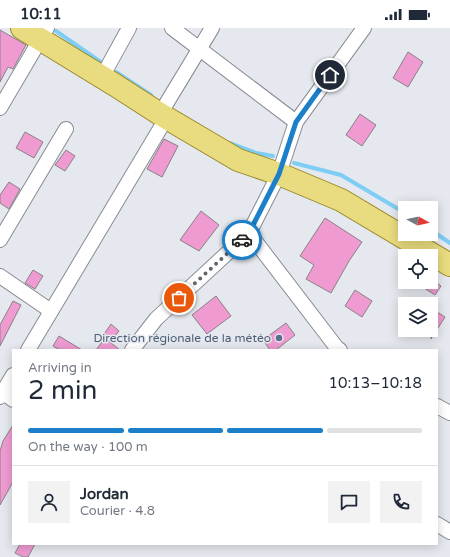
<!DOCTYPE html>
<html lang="en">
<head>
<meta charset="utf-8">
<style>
  :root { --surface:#fff; --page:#f2f2f3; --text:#1f2937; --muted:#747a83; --line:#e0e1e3; --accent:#1b7fca }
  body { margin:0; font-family:"Varela Round",sans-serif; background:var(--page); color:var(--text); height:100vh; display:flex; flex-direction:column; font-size:15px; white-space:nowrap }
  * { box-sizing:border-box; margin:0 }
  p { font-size:13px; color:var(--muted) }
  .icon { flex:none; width:22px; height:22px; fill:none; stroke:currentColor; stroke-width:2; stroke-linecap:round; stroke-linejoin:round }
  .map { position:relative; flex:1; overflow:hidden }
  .drawer { position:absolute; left:12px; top:321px; width:426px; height:196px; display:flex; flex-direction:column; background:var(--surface); border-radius:0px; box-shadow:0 2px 10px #0003 }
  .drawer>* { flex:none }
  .needle { width:26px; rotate:98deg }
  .tools { position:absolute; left:398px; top:173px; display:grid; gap:8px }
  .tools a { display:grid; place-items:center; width:40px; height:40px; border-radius:0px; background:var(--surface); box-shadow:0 2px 10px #0003; font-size:20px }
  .pin { position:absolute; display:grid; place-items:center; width:34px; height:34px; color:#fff; margin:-17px; border:2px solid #fff; border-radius:50%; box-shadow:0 1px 4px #0007 }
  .courier { position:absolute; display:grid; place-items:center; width:40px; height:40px; margin:-20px; border:3px solid #1b7fca; border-radius:50%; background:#fff; color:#222; box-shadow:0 1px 5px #0007 }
  .head em { font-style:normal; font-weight:600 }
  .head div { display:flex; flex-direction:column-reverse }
  .head { display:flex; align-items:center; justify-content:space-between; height:68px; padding:0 16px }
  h1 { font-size:26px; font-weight:600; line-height:30px }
  .bar { display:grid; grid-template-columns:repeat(4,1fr); gap:6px 4px; align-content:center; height:48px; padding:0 16px }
  .bar i { height:5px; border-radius:3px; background:var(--line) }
  .bar .active { background:var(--accent) }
  .bar p { grid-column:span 4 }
  .line { display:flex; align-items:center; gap:10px; padding:0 16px; border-top:1px solid var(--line) }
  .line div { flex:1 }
  .round { display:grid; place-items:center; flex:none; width:42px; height:42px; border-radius:0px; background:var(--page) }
  .status { display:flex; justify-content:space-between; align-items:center; height:28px; padding:0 20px; background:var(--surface); direction:ltr }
  .status svg { height:11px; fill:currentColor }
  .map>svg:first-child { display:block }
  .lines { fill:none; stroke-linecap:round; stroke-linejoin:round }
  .stream { stroke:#7ecdf5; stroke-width:4 }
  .building { fill:#ef9bd1; stroke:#888285 }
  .street-casing { stroke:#888b91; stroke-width:16 }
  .primary-casing { stroke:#988926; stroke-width:24 }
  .street { stroke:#fff; stroke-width:14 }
  .primary { stroke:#e9db7f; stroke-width:22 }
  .done { stroke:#626467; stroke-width:4; stroke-dasharray:0 7.2 }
  .route { stroke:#1b7fca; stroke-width:5 }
  .service-dot { fill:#5c6f8a; stroke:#e5e9ef; stroke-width:1.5 }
  .labels { text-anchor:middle; stroke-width:3; stroke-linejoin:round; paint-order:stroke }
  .service-label { font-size:12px; fill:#4e5e75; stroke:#e5e9ef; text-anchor:end }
</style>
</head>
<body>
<div class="status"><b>10:11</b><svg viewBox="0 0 49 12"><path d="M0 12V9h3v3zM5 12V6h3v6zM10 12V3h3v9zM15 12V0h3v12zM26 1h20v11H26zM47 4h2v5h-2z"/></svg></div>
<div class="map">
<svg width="450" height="529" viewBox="0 0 450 529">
  <rect width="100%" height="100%" fill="#e5e9ef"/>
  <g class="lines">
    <g class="stream">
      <polyline points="56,3 105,37"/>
      <polyline points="116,44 151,67"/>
      <polyline points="230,115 256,125 273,128"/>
      <polyline points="294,135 341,147 405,185"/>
      <polyline points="431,202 450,215"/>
    </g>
  </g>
  <g class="building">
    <polygon points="0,2 26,17 13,41 8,39 0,54"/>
    <polygon points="408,24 423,34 408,59 393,50"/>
    <polygon points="360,86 376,97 362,118 346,107"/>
    <polygon points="25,104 43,114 34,130 16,120"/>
    <polygon points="164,111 178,118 162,149 147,141"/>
    <polygon points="66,122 75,128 65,143 55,137"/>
    <polygon points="9,154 20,161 9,181 0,175 0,167"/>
    <polygon points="201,183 219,197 199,223 180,212"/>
    <polygon points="325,190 362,214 349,233 331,265 306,251 314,237 300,228"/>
    <polygon points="33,242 43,248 35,261 25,255"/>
    <polygon points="415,254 436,254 441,258 435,267"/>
    <polygon points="355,262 372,273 362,289 345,278"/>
    <polygon points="216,268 231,288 207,306 192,287"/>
    <polygon points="13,273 21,277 0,318 0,297"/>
    <polygon points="431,280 445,289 431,311"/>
    <polygon points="286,295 295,307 276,322 270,322 263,312"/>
    <polygon points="111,296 119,303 112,312 104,306"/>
    <polygon points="59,308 82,322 60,322 53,318"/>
    <polygon points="105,310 120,322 96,322"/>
    <polygon points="13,397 13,454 0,477 0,423 3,413"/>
    <polygon points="20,516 35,516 28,529 23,529 15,525"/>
  </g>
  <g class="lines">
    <g class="street-casing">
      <g id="street">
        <polyline points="172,0 296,94"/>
        <polyline points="102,49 129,0"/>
        <polyline points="0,80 47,0"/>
        <polyline points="160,86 212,0"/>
        <polyline points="249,205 337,320 340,322"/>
        <polyline points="0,212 66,101"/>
        <polyline points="0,248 51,283"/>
        <polyline points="28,322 167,89"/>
        <polyline points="132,322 156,291 249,205 279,146 296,94 364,0"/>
        <polyline points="0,362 13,372"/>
        <polyline points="0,369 13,347"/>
        <polyline points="437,378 450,385"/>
        <polyline points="437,496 450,504"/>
      </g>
    </g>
    <g class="primary-casing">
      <polyline id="primary" points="22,0 115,57 160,86 238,132 279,146 341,172 450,237"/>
    </g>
    <use href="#street" class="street"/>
    <use href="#primary" class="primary"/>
  </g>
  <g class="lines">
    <polyline class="done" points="179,270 242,212"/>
    <polyline class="route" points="242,212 249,205 279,146 296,94 330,47"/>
  </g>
  <circle class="service-dot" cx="279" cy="310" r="4"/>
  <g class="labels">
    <g class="service-label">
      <text x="271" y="314">Direction régionale de la météo</text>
    </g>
  </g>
</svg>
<div class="tools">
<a><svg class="needle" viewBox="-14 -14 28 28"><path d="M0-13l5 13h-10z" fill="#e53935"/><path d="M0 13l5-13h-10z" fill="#747a83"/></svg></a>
<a><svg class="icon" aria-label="locate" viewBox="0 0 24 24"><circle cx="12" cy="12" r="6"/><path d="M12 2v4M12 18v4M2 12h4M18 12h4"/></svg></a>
<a><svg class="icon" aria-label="layers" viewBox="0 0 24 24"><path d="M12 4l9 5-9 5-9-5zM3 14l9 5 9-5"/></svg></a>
</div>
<div class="pin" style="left:179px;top:270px;background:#ea580c"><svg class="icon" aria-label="bag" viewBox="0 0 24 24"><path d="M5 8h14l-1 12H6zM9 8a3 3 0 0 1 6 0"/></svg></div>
<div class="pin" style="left:330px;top:47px;background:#1f2937"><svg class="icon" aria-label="home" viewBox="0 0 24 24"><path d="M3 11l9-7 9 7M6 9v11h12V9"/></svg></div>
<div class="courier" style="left:242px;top:212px"><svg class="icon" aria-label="car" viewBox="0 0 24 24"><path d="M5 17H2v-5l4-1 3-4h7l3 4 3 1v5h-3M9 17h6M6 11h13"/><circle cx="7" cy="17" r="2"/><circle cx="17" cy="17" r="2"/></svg></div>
<section class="drawer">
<div class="head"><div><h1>2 min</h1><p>Arriving in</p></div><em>10:13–10:18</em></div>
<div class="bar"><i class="active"></i><i class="active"></i><i class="active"></i><i></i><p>On the way · 100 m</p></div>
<div class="line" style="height:72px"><a class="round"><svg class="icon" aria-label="person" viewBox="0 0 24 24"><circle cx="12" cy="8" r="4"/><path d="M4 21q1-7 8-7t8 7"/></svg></a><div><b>Jordan</b><p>Courier · 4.8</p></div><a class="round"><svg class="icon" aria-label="chat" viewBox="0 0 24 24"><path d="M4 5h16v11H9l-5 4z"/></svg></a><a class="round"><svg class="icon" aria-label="phone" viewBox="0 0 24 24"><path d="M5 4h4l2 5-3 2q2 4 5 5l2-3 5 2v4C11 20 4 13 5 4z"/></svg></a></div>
</section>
</div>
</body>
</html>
